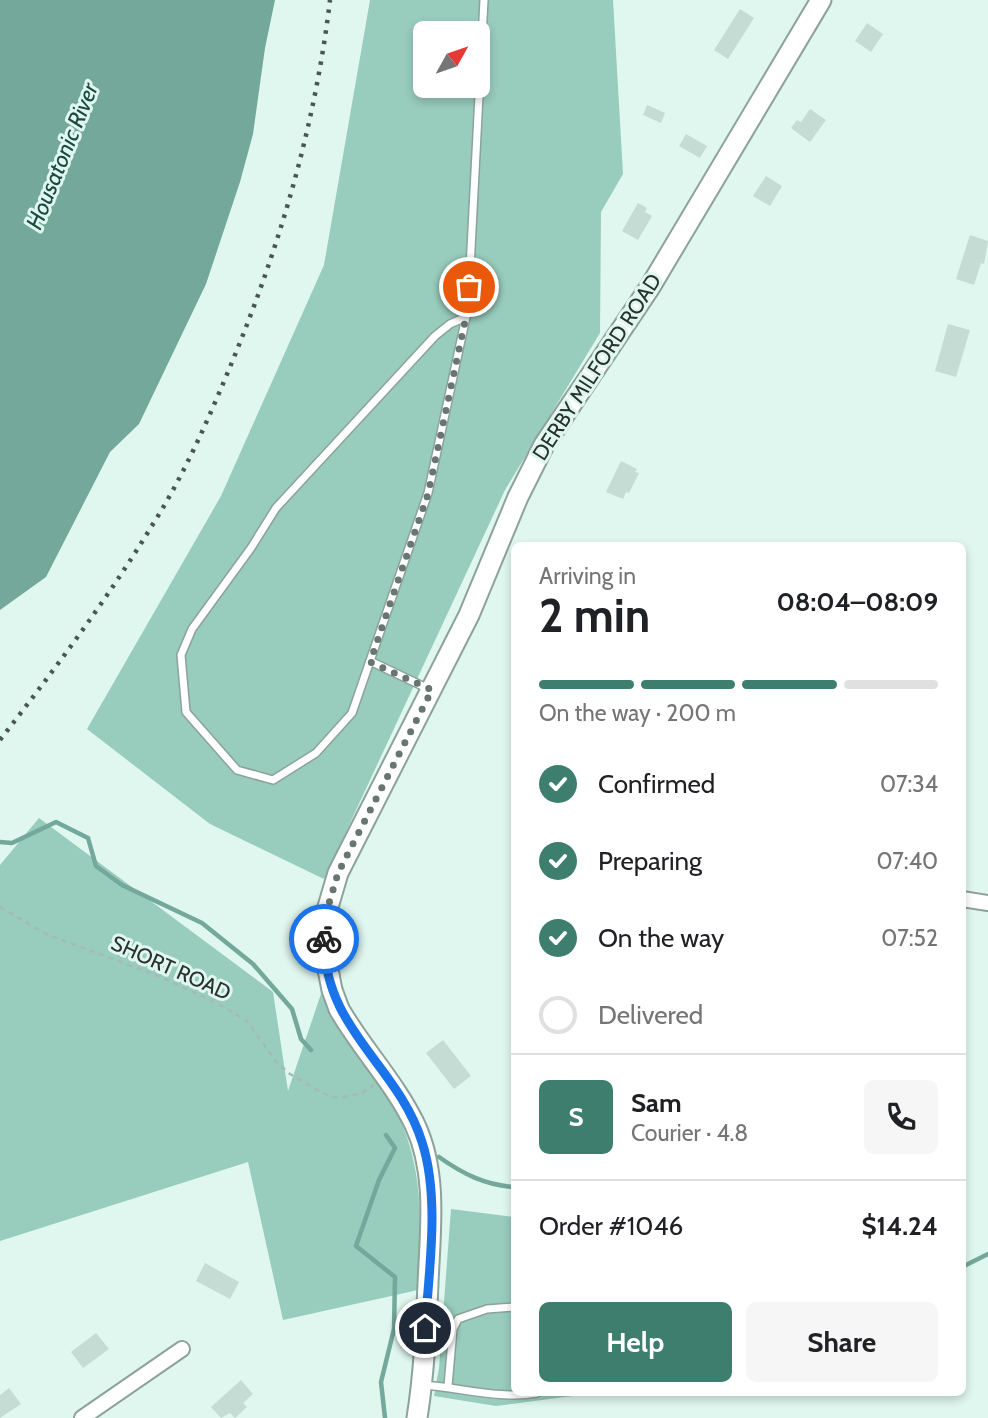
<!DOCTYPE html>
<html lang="en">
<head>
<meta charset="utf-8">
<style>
  :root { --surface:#fff; --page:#f6f6f6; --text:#202124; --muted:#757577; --line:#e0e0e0; --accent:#3d7e6e }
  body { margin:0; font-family:Cabin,sans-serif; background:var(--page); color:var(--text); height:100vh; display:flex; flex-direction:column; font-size:26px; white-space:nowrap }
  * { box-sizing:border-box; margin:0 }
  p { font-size:23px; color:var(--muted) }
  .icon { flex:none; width:38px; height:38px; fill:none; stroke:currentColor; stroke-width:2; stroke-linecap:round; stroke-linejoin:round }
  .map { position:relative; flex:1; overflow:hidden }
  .panel { position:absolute; left:511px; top:542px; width:455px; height:854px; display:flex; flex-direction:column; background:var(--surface); border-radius:10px; box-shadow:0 4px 10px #0003 }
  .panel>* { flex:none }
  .needle { width:46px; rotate:50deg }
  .tools { position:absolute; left:413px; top:21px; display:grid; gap:14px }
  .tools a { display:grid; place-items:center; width:77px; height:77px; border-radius:10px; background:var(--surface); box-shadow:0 4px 10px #0003; font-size:35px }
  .pin { position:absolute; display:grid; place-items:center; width:60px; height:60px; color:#fff; margin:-30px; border:4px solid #fff; border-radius:50%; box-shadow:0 2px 7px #0007 }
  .courier { position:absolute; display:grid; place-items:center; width:70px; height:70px; margin:-35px; border:5px solid #1a73e8; border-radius:50%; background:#fff; color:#222; box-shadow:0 2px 9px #0007 }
  .headline em { font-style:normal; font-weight:700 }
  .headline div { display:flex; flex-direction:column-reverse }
  .headline { display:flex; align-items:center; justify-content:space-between; height:119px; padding:0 28px }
  h1 { font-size:46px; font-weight:700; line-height:52px }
  .bar { display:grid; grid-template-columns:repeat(4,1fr); gap:10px 7px; align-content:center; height:84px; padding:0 28px }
  .bar i { height:9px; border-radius:5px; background:var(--line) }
  .bar .active { background:var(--accent) }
  .bar p { grid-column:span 4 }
  .line { display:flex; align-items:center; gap:18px; padding:0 28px; border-top:2px solid var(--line) }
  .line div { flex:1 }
  .round { display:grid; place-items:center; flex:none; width:74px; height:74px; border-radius:10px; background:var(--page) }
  ol { padding:0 28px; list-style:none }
  li { display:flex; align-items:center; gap:21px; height:77px }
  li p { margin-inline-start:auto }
  li .icon { padding:7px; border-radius:50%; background:var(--accent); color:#fff; stroke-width:4 }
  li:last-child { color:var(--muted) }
  li i { width:38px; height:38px; border:4px solid var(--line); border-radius:50% }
  .cta { display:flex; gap:14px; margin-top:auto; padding:14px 28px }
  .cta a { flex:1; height:80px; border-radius:10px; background:var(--accent); color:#fff; font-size:28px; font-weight:700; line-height:80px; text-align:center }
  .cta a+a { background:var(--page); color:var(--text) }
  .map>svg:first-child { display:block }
  .green { fill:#98ccbd; fill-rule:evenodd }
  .water { fill:#73a89a }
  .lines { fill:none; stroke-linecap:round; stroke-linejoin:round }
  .stream { stroke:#73a89a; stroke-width:4.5 }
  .building { fill:#c5dcd5 }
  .service-casing { stroke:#8ca29b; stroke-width:10 }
  .minor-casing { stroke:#8ca29b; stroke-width:18 }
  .secondary-casing { stroke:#8ca29b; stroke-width:23 }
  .path { stroke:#a6bab4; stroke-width:2.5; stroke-dasharray:5 5; stroke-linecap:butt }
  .service { stroke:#fff; stroke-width:7 }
  .minor { stroke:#fff; stroke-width:14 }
  .secondary { stroke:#fff; stroke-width:19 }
  .rail { stroke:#4a5653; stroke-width:4.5; stroke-dasharray:3.5 7; stroke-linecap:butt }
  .done { stroke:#687672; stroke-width:7; stroke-dasharray:0 12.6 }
  .route { stroke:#1a73e8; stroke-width:9 }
  .labels { text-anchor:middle; stroke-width:6; stroke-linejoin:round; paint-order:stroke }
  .street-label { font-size:21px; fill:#28312f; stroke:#dff7ef }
  .water-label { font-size:23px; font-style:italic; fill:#1a493e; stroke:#dff7ef }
</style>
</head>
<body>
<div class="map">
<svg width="988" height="1418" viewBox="0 0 988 1418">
  <rect width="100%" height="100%" fill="#dff7ef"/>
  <g class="green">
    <path d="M370 0H613L623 174 601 212 600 333 505 490 324 879 210 824 87 729 221 496 324 265ZM425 33H478V86H425Z"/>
    <path d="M39 818 273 992 288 1091 321 994C339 1031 366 1062 388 1097 425 1157 422 1223 418 1290L283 1320 248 1162 0 1241V865Z"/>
    <polygon points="451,1209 514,1217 514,1393 595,1393 496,1406 434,1396 439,1368"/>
  </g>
  <polygon class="water" points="0,0 275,0 265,48 253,134 240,182 206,284 139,424 110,452 46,577 0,610"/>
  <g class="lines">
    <g class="stream">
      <polyline points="0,842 12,843 56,822 88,838 96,866 122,885 202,923 253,964 292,1009 301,1039 311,1050"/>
      <path d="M439 1157C463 1174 485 1185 514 1187"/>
      <polyline points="962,1267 988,1254"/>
      <polyline points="385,1418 381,1382 394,1329 395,1277 356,1246 379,1180 395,1148 386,1135"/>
    </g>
  </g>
  <g class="building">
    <polygon points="740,9 754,18 728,59 714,50"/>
    <polygon points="867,23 883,34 871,52 855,41"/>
    <polygon points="647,105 665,113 661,123 643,115"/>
    <polygon points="810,109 826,120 810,142 791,128 797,120 801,122"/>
    <polygon points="686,134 707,146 700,158 679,146"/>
    <polygon points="766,176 782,186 770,206 753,196"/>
    <polygon points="638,203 647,208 645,212 652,216 638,240 622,231"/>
    <polygon points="970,235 988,241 984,264 981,263 974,285 956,279"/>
    <polygon points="948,324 970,330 956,377 935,371"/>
    <polygon points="621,461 637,469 635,472 639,473 629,493 626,492 623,499 606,492"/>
    <polygon points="443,1040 471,1076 454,1089 426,1053"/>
    <polygon points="205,1263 239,1282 230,1299 196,1281"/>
    <polygon points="96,1333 109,1349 83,1368 71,1352"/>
    <polygon points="241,1380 253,1394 243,1403 247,1407 235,1418 230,1413 221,1418 211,1407"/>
    <polygon points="9,1388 21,1404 0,1418 0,1395"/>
  </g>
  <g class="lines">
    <g class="service-casing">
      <g id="service">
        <polyline points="466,317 450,324 435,336 276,508 251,548 192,629 181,655 186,712 237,770 273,780 316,753 352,713 428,493 466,317 469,287 484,0"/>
        <polyline points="370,661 431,690"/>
        <path d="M421 1385C460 1387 499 1400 537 1393"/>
        <polyline points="448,1386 453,1329 458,1319 487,1309 514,1307"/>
      </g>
    </g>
    <g class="minor-casing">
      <g id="minor">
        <polyline points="962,899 988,903"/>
        <polyline points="82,1418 182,1349"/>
      </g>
    </g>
    <g class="secondary-casing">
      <path id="secondary" d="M417 1418C424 1374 426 1329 428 1284 430 1232 438 1174 415 1125 395 1083 362 1049 339 1009L332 990 324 949 325 917 338 873 469 615 518 497 544 445 650 287 821 0"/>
    </g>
    <polyline class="path" points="0,907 46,934 158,976 217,1003 247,1021 277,1063 290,1074 319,1091 332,1097 344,1097 362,1093 374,1085"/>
    <use href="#service" class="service"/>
    <use href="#minor" class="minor"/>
    <use href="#secondary" class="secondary"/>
    <path class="rail" d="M0 740C54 670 107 600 153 524 184 475 208 420 230 367 279 249 315 127 330 0"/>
  </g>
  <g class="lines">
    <polyline class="done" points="324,939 325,917 338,873 432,690 370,662 428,494 466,317 469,287"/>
    <path class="route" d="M324 939C324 1030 398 1065 422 1142 440 1197 429 1271 425 1328"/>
  </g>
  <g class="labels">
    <g class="street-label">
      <text transform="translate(597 367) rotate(-57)" y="7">DERBY MILFORD ROAD</text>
      <text transform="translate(171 968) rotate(24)" y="7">SHORT ROAD</text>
    </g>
    <g class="water-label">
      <text transform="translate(62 156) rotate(-68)" y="8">Housatonic River</text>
    </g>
  </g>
</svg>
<div class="tools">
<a><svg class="needle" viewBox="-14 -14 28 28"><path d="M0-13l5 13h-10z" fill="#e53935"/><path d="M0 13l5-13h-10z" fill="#757577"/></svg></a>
</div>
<div class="pin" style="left:469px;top:287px;background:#ea580c"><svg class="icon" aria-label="bag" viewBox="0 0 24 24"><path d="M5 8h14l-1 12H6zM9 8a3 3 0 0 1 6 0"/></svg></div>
<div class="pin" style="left:425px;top:1328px;background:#1f2937"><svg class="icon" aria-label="home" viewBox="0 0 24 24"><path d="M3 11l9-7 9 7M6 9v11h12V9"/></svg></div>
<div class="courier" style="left:324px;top:939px"><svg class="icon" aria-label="bike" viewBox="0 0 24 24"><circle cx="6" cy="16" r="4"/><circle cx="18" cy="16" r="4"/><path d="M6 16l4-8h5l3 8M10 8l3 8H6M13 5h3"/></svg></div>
<section class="panel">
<div class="headline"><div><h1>2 min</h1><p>Arriving in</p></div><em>08:04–08:09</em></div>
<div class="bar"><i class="active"></i><i class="active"></i><i class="active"></i><i></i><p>On the way · 200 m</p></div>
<ol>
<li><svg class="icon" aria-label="check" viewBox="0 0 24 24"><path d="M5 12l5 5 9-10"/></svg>Confirmed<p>07:34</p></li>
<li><svg class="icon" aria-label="check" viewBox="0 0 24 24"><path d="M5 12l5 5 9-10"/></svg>Preparing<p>07:40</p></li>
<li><svg class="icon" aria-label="check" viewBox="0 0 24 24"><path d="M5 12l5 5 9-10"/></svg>On the way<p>07:52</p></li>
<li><i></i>Delivered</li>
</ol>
<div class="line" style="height:126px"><b class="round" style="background:var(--accent);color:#fff">S</b><div><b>Sam</b><p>Courier · 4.8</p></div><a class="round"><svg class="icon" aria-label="phone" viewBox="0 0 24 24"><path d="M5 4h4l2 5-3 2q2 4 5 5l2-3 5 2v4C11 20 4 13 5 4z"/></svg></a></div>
<div class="line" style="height:91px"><div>Order #1046</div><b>$14.24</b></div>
<div class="cta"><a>Help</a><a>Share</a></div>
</section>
</div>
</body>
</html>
